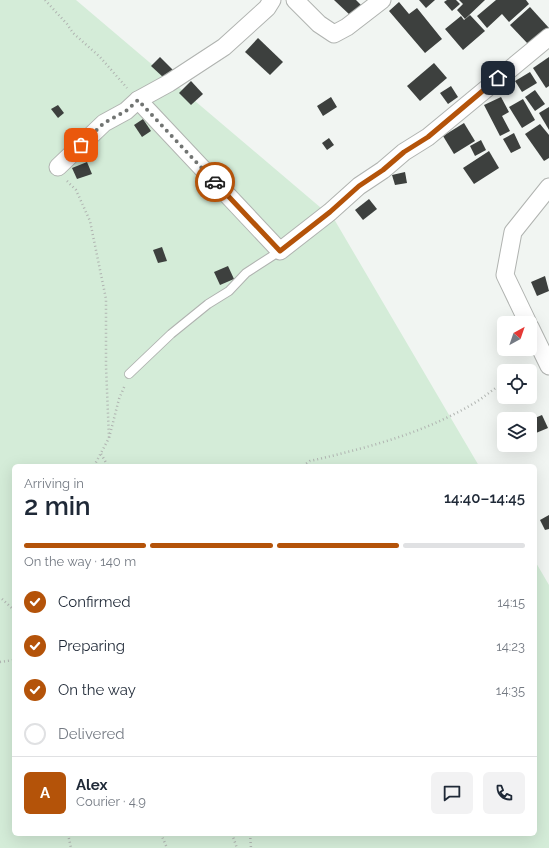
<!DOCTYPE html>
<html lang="en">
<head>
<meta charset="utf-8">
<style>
  :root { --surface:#fff; --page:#f2f2f3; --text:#1f2937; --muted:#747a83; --line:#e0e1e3; --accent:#b45309 }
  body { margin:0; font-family:Raleway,sans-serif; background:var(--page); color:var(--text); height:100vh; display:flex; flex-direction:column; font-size:15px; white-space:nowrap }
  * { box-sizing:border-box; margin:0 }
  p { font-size:13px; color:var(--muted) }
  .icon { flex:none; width:22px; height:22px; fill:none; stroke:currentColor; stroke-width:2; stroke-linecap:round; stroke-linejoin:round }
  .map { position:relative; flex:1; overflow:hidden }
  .sheet { position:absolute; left:12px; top:464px; width:525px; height:372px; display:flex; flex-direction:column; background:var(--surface); border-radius:6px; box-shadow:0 4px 16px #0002 }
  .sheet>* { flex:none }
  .needle { width:26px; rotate:40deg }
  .controls { position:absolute; left:497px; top:316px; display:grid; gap:8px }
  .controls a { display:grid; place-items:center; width:40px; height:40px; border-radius:6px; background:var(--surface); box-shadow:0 4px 16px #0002; font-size:20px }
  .pin { position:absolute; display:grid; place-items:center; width:34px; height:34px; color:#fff; margin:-17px; border-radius:8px; box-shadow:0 2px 6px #0006 }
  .courier { position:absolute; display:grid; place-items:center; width:40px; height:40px; margin:-20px; border:3px solid #b45309; border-radius:50%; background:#fff; color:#222; box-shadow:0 1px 5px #0007 }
  .headline em { font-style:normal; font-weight:600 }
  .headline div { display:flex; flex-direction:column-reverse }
  .headline { display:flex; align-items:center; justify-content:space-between; height:68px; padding:0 12px }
  h1 { font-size:26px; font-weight:600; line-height:30px }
  .bar { display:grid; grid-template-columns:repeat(4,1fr); gap:6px 4px; align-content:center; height:48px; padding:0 12px }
  .bar i { height:5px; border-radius:3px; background:var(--line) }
  .bar .on { background:var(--accent) }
  .bar p { grid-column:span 4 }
  .line { display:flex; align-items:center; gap:10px; padding:0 12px; border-top:1px solid var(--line) }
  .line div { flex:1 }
  .round { display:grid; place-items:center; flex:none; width:42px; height:42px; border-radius:6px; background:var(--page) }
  ol { padding:0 12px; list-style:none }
  li { display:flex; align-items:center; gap:12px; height:44px }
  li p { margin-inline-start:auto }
  li .icon { padding:4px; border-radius:50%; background:var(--accent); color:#fff; stroke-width:4 }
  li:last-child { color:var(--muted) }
  li i { width:22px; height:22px; border:2px solid var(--line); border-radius:50% }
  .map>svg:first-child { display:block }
  .green { fill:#d4ecd8 }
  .building { fill:#3d403e }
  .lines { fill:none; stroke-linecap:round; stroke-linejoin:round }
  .service-casing { stroke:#b0b3b0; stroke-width:10 }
  .minor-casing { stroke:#b0b3b0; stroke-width:19 }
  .path { stroke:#b0b4b1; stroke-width:2.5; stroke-dasharray:1 3; stroke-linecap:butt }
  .service { stroke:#fff; stroke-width:8 }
  .minor { stroke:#fff; stroke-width:17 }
  .done { stroke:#717472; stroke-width:4; stroke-dasharray:0 7.2 }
  .route { stroke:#b45309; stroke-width:5 }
</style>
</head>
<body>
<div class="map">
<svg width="549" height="848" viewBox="0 0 549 848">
  <rect width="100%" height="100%" fill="#f1f5f2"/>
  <polygon class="green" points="0,0 76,0 334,219 479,466 14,466 14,834 535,834 535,561 549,585 549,848 0,848"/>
  <g class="building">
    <polygon points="334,0 356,0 361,5 351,16"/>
    <polygon points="419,0 435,0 426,8"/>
    <polygon points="447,0 456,0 460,4 452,11 444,2"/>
    <polygon points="459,0 485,0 465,19 457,10 463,4"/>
    <polygon points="496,0 526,0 529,4 509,22 502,14 487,28 477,16"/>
    <polygon points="399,2 409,14 417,8 442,39 425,53 389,11"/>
    <polygon points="530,7 549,28 529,45 510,25"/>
    <polygon points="470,15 485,31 463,50 445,29 461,16 464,20"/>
    <polygon points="258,38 283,62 270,75 245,52"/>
    <polygon points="160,57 173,70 164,78 151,66"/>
    <polygon points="549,57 549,86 546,88 533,68"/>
    <polygon points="434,63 447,78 420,101 407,86"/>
    <polygon points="530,72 537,83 522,92 515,81"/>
    <polygon points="191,81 203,94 191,105 179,93"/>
    <polygon points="451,86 458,97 448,104 440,93"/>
    <polygon points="535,90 545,104 535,111 525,97"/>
    <polygon points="331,97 337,107 323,116 317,106"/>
    <polygon points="501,97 509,112 502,116 510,131 500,136 484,105"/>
    <polygon points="523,99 535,120 522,128 509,107"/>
    <polygon points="58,105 64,113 58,118 51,109"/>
    <polygon points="549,107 549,130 539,113"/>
    <polygon points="143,119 151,131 142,137 134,125"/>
    <polygon points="464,123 475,141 454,154 443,136"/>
    <polygon points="540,124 549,135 549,158 544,161 525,134"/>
    <polygon points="514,133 521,148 511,153 503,139"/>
    <polygon points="329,138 334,145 327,150 322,143"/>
    <polygon points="481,140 486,150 475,156 470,146"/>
    <polygon points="489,151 499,168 474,184 463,168"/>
    <polygon points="87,162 92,174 77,179 72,168"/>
    <polygon points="405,172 407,183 395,185 392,175"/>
    <polygon points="369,199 377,209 363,220 355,210"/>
    <polygon points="162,247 167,261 158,263 153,250"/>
    <polygon points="228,266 234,279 220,285 214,272"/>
    <polygon points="545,276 549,291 537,296 531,282"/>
    <polygon points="542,415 548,428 536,433 530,420"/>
    <polygon points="549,515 549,529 545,530 540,520"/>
  </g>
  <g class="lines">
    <g class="service-casing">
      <polyline id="service" points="129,374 171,334 208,304 229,291 246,273 280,251"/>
    </g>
    <g class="minor-casing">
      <g id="minor">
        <polyline points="295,0 319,24 334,34 347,27 382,0"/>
        <polyline points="138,100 280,251 330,212 359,186 383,170 404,152 428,137 549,37"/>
        <polyline points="58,167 104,123 126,111 138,100 169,83 224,47 267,8 272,0"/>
        <polyline points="528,323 505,275 513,232 549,187"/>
        <polyline points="530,327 549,366"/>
      </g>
    </g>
    <g class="path">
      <polyline points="45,0 67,24 73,33 100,57 127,88"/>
      <polyline points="67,181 76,190 90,221 106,299 106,366 109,438"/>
      <polyline points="101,454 108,466"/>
      <polyline points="94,466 109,438 119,399 125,385"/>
      <path d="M303 466 310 461C367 448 425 433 476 402 486 396 494 388 504 383"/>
      <polyline points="2,599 14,610"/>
      <polyline points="0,662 14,660"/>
      <polyline points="68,834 71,848"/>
      <polyline points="161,834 167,848"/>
      <polyline points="232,834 237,848"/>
      <polyline points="250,834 251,848"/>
    </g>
    <use href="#service" class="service"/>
    <use href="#minor" class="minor"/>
  </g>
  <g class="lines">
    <polyline class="done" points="81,145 104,123 126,111 138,100 215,182"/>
    <polyline class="route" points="215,182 280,251 330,212 359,186 383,170 404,152 428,137 498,78"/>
  </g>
</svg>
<div class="controls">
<a><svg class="needle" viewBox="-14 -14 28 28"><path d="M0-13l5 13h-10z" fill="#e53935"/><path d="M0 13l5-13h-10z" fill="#747a83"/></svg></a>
<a><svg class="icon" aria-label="locate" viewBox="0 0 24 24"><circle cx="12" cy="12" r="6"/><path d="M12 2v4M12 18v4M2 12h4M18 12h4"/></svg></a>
<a><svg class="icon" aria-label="layers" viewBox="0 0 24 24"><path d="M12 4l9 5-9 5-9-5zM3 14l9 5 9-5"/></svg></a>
</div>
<div class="pin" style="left:81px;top:145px;background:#ea580c"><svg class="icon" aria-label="bag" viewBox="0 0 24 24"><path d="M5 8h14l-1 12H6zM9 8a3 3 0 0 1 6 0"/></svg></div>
<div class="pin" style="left:498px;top:78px;background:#1f2937"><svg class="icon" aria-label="home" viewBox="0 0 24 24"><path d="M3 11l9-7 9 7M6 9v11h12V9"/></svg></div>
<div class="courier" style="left:215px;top:182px"><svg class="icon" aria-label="car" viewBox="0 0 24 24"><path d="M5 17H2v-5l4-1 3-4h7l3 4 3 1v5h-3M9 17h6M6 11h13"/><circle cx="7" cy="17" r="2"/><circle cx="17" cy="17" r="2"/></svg></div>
<section class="sheet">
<div class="headline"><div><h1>2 min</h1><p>Arriving in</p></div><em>14:40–14:45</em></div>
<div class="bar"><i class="on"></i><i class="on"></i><i class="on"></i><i></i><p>On the way · 140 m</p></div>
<ol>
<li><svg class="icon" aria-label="check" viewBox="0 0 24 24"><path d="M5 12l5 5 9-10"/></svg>Confirmed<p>14:15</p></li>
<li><svg class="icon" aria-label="check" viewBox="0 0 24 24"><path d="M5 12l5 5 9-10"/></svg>Preparing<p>14:23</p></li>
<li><svg class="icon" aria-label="check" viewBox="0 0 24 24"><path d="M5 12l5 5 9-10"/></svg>On the way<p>14:35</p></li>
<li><i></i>Delivered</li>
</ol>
<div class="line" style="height:72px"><b class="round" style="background:var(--accent);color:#fff">A</b><div><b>Alex</b><p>Courier · 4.9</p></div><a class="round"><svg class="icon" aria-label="chat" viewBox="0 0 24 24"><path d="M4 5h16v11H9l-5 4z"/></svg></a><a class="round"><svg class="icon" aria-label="phone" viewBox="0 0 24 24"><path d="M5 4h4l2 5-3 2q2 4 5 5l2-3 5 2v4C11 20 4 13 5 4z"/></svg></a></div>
</section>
</div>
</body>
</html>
